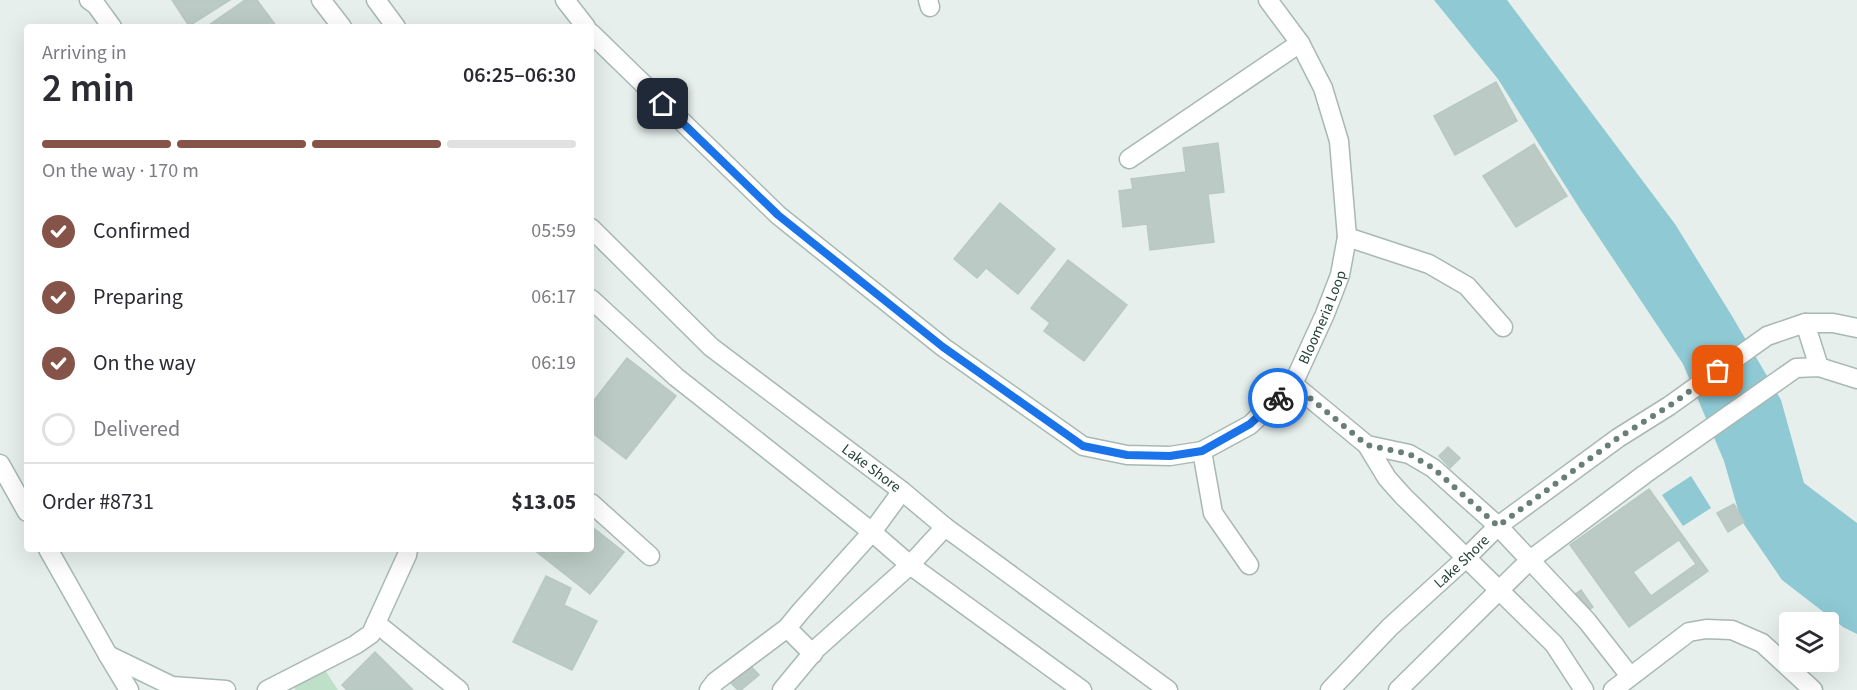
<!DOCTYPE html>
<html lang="en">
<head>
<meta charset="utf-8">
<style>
  :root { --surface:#fff; --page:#f2f2f3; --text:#2b2b33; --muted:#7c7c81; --line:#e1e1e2; --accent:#855347 }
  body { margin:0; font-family:"Source Sans 3",sans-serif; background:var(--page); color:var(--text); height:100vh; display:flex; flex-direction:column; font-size:22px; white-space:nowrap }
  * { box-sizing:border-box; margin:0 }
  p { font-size:20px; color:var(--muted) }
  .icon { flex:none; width:33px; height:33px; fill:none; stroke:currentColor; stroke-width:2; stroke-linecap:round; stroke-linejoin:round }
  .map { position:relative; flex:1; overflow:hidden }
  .details { position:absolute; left:24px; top:24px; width:570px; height:528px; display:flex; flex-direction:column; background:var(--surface); border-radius:6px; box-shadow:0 6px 24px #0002 }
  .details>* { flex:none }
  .tools { position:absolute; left:1779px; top:612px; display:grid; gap:12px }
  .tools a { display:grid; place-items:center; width:60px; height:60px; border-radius:6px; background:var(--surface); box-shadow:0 6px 24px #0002; font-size:30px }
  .pin { position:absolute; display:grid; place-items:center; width:51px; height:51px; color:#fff; margin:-26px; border-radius:12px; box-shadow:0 3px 9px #0006 }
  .courier { position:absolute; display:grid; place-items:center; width:60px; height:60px; margin:-30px; border:4px solid #1a73e8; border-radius:50%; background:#fff; color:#222; box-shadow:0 2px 8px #0007 }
  .headline em { font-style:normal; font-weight:600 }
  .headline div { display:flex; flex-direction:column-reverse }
  .headline { display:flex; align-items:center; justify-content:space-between; height:102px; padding:0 18px }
  h1 { font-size:39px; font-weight:600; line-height:45px }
  .bar { display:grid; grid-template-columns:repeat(4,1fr); gap:9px 6px; align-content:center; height:72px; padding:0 18px }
  .bar i { height:8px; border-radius:4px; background:var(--line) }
  .bar .selected { background:var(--accent) }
  .bar p { grid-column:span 4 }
  .line { display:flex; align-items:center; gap:15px; padding:0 18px; border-top:2px solid var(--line) }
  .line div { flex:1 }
  ol { padding:0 18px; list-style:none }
  li { display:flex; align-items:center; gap:18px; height:66px }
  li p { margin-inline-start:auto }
  li .icon { padding:6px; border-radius:50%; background:var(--accent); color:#fff; stroke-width:4 }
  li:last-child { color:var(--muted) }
  li i { width:33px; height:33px; border:3px solid var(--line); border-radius:50% }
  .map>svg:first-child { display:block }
  .green { fill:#bfe0c8 }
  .water { fill:#8ec9d4 }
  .building { fill:#bbcac4; stroke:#b8c9c2; stroke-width:1.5; fill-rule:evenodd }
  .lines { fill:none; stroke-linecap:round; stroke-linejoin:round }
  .minor-casing { stroke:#a8b8b2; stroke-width:21 }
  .minor { stroke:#fff; stroke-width:18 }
  .done { stroke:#687f78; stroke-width:6; stroke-dasharray:0 10.8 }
  .route { stroke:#1a73e8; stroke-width:8 }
  .labels { text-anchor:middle; stroke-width:6; stroke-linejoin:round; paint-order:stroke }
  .street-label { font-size:15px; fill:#24423a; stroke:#f7fbf9 }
</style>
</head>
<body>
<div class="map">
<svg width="1857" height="690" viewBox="0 0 1857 690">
  <rect width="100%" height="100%" fill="#e6efeb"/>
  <polygon class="green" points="323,667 338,690 296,690 294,688"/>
  <g class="water">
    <polygon points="1434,0 1507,0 1675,224 1732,316 1781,400 1804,483 1857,523 1857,634 1843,627 1782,580 1741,520 1724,461 1683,364 1580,209 1498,79"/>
    <polygon points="1691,476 1711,508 1683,526 1662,495"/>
  </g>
  <g class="building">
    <polygon points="172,0 230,0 189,26"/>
    <polygon points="245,0 257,0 277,27 210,27 209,25"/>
    <polygon points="1496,82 1517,121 1455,155 1434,116"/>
    <polygon points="1218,143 1224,192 1208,194 1214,242 1150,250 1147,224 1123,227 1119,191 1133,189 1131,179 1186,172 1183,148"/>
    <polygon points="1534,144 1567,196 1516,227 1483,176"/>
    <polygon points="1000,203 1055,249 1018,294 986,268 977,278 954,259"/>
    <polygon points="1068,260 1127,305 1084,361 1044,331 1050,323 1031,308"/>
    <polygon points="627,358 676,396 626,459 591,432 591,404"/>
    <polygon points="1448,447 1460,458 1450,468 1439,456"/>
    <path d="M1649 489 1708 571 1629 627 1570 545ZM1679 540 1696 564 1651 596 1633 572Z"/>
    <polygon points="1734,504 1744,522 1728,532 1717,513"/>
    <polygon points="591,526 624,552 590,594 533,549 591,549"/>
    <polygon points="546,576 571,588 564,605 597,621 572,670 513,642"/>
    <polygon points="1581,590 1593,607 1583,614 1571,597"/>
    <polygon points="375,652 413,690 347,690 342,685"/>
    <polygon points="746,661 759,675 741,690 738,690 727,679"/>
  </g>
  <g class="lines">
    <g class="minor-casing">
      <g id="minor">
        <polyline points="89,0 96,5 112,27"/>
        <polyline points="321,0 342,27"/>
        <polyline points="376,0 396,27"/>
        <polyline points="565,0 586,27"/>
        <polyline points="928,0 930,7"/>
        <path id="s1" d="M591 33 778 215 943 347 1083 446 1127 455 1170 456 1202 451 1250 425 1293 384 1325 314 1340 275 1347 237 1339 141 1323 88 1300 43 1268 0"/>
        <polyline points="1129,159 1300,43"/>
        <path id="s2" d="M591 228 711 347 902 491 945 527 1168 690"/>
        <polyline points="1347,237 1429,264 1467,286 1503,327"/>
        <polyline points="591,299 676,377 872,532 910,565 1082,690"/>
        <polyline points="1805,323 1819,367"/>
        <polyline points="1293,384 1367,445 1387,478 1403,496 1554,644 1584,690"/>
        <polyline points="1367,445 1409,454 1433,468 1498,526 1587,621 1630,676"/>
        <polyline points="1202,451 1213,513 1249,565"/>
        <polyline points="0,464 27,512"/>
        <polyline points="591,503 650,556"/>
        <polyline points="48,549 108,655 172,686 226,690"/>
        <polyline points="376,623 459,690"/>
        <polyline points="787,628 813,654"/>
        <polyline points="108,655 129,690"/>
        <polyline points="267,690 355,645 371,634 407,555 408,549"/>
        <polyline points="709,690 715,682 787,628 801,611 872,532 902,491"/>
        <polyline points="782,690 816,649 910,565 945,527"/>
        <path id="s3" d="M1330 690 1390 627 1466 558 1498 526 1618 438 1669 406 1767 336 1805 323H1833L1857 328"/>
        <polyline points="1398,690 1530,560 1645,474 1796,368 1819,367 1857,379"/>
        <polyline points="1613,690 1689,632 1706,629 1732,630 1762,643 1813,690"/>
      </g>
    </g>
    <use href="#minor" class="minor"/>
  </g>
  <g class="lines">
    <polyline class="done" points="1278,398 1293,384 1367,445 1409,454 1433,468 1498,526 1618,438 1669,406 1718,371"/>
    <polyline class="route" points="663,104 778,215 943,347 1083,446 1127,455 1170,456 1202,451 1250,424 1278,398"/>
  </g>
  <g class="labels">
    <g class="street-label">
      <text dy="5" stroke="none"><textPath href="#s1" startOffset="951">Bloomeria Loop</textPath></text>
      <text dy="5" stroke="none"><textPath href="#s2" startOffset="370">Lake Shore</textPath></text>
      <text dy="5" stroke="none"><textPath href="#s3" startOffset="184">Lake Shore</textPath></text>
    </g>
  </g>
</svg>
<div class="tools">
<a><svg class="icon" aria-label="layers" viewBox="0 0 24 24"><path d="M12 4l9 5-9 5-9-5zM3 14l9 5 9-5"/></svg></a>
</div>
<div class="pin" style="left:1718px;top:371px;background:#ea580c"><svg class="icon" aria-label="bag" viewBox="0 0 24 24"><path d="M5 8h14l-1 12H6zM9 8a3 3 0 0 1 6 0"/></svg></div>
<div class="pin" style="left:663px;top:104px;background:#1f2937"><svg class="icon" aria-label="home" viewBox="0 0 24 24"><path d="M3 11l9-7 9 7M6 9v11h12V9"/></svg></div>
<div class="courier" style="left:1278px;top:398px"><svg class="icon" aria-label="bike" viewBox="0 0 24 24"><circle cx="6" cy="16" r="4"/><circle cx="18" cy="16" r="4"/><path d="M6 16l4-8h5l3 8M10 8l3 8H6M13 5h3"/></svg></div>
<section class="details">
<div class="headline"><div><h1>2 min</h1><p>Arriving in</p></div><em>06:25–06:30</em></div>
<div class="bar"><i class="selected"></i><i class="selected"></i><i class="selected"></i><i></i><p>On the way · 170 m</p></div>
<ol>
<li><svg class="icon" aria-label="check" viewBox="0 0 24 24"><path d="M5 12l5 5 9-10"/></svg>Confirmed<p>05:59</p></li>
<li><svg class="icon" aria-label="check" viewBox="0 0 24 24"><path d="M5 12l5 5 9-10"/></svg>Preparing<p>06:17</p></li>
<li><svg class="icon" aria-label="check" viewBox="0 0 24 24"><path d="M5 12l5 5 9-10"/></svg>On the way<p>06:19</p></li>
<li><i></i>Delivered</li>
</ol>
<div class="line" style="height:78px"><div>Order #8731</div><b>$13.05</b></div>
</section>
</div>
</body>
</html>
